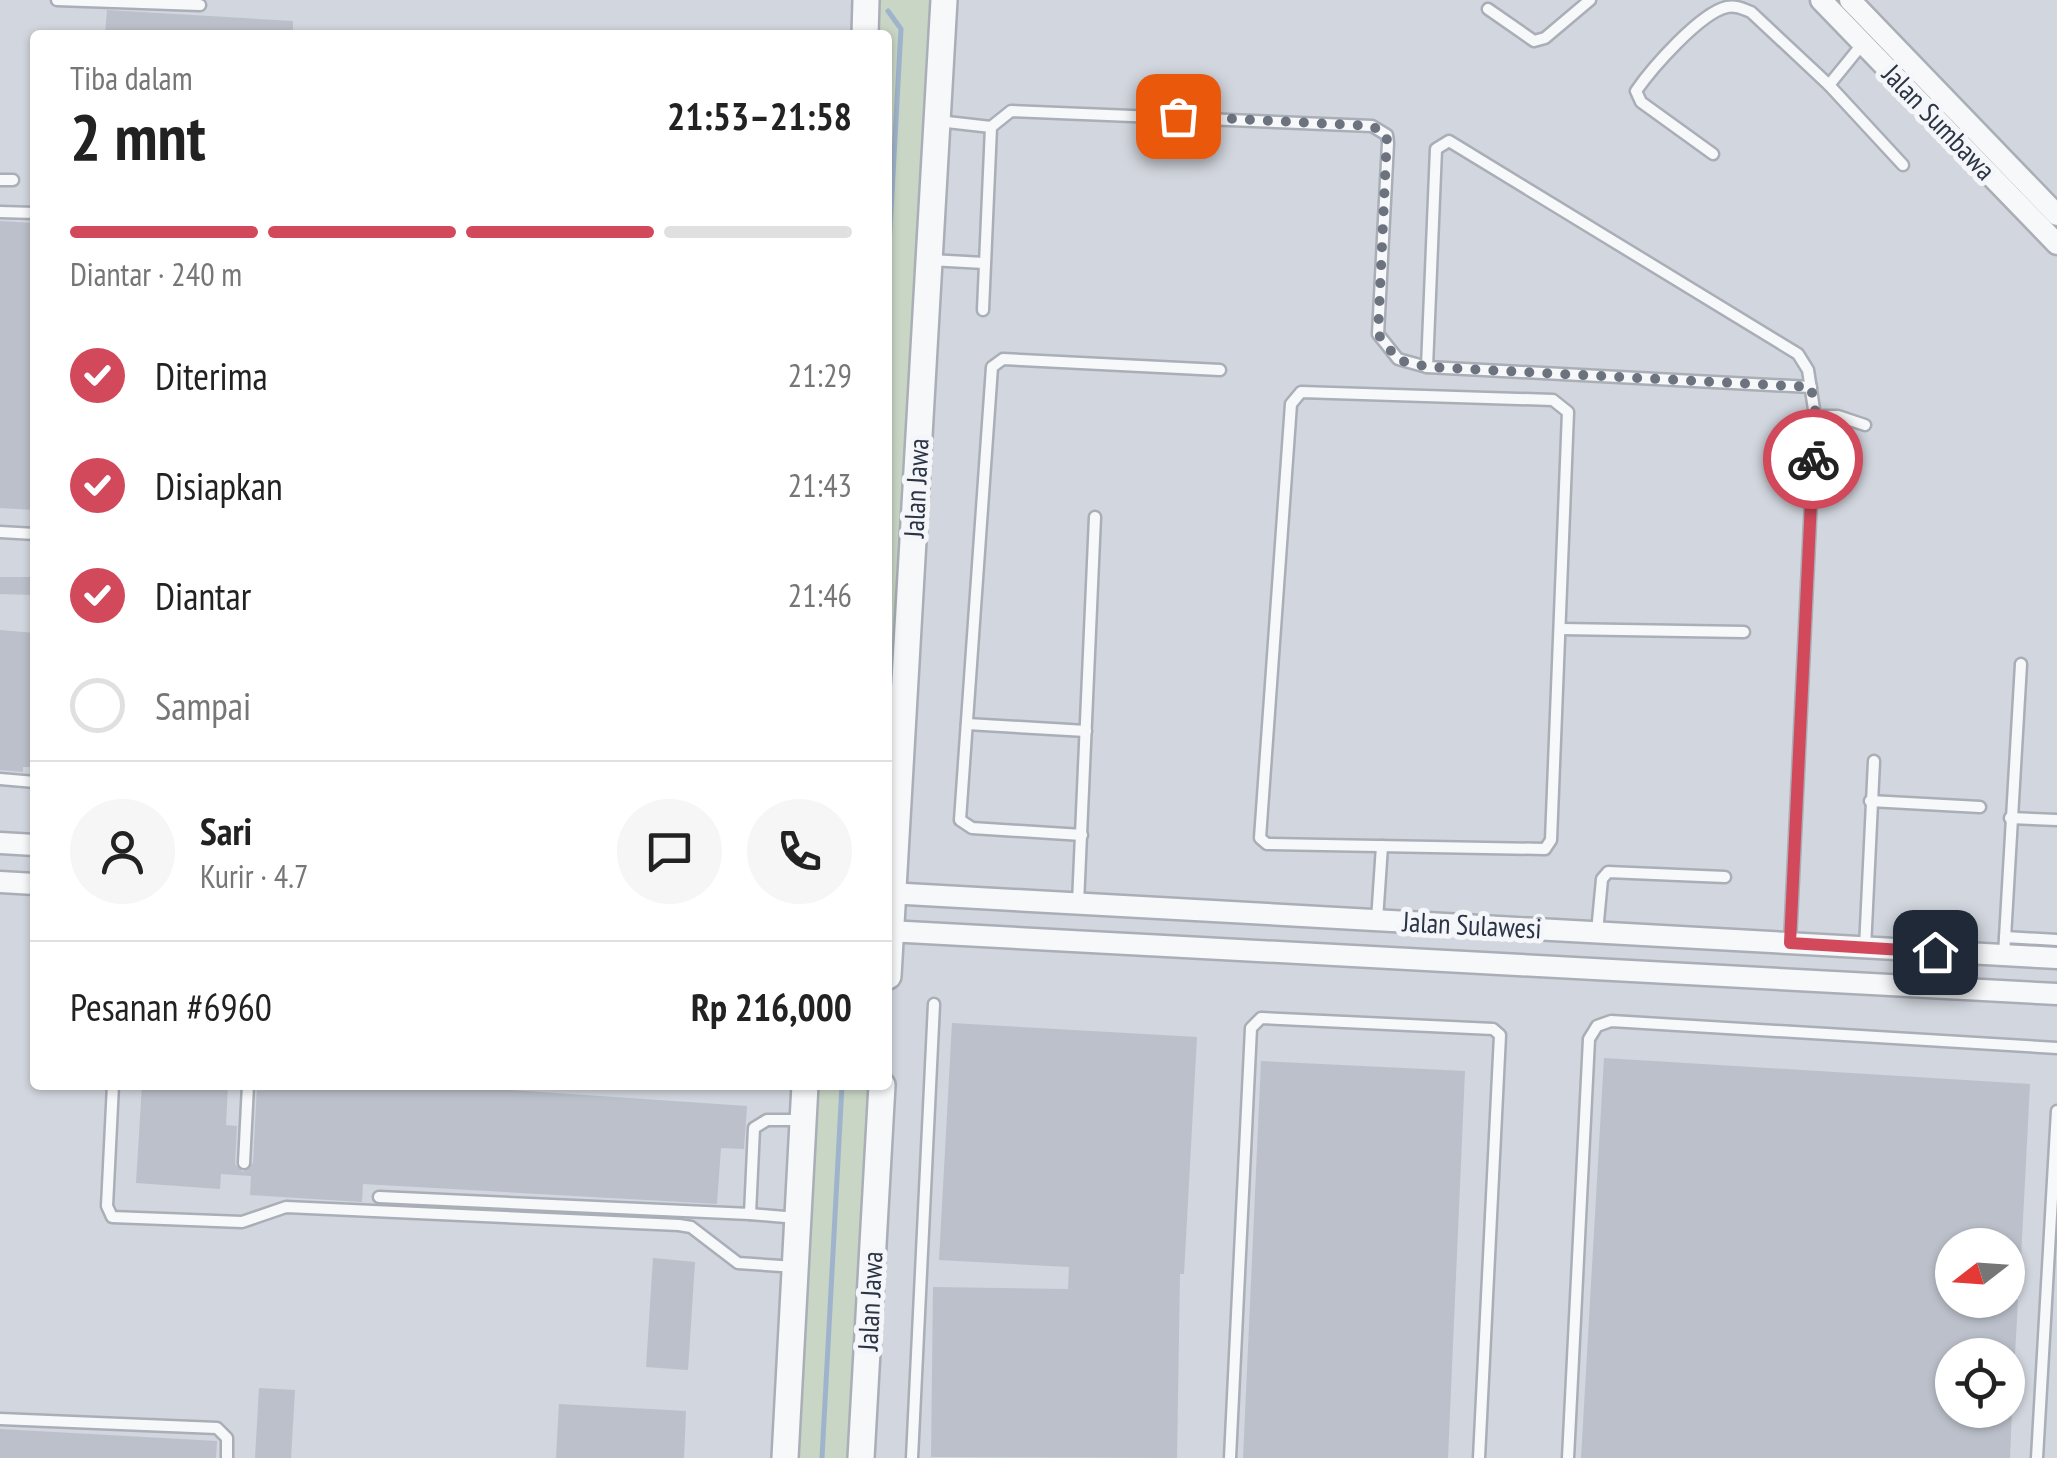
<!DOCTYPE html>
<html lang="id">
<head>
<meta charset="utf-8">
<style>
  :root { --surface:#fff; --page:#f6f6f6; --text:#222; --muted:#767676; --line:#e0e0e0; --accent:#d1495b }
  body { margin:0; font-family:"PT Sans Narrow",sans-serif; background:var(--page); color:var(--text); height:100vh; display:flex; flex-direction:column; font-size:38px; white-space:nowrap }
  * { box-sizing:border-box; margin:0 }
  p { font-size:32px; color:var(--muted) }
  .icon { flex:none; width:55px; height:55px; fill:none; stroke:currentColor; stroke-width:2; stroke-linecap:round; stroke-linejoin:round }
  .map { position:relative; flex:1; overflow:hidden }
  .side { position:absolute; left:30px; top:30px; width:862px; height:1060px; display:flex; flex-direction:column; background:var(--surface); border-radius:10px; box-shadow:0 2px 8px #0004 }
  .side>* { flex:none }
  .needle { width:65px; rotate:253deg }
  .controls { position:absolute; left:1935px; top:1228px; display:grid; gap:20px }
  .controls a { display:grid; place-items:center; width:90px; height:90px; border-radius:50%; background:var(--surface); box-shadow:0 2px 8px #0004; font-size:50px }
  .pin { position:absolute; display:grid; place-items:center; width:85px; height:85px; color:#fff; margin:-42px; border-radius:20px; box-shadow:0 5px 15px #0006 }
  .courier { position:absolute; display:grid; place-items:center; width:100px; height:100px; margin:-50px; border:8px solid #d1495b; border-radius:50%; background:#fff; color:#222; box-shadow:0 2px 12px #0007 }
  .head em { font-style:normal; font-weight:700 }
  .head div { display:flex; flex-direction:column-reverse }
  .head { display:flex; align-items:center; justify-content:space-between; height:170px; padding:0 40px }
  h1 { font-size:65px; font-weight:700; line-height:75px }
  .bar { display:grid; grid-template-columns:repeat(4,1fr); gap:15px 10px; align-content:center; height:120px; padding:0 40px }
  .bar i { height:12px; border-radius:8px; background:var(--line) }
  .bar .on { background:var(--accent) }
  .bar p { grid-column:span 4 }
  .line { display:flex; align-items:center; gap:25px; padding:0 40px; border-top:2px solid var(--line) }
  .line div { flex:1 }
  .round { display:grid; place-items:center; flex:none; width:105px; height:105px; border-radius:52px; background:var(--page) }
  ol { padding:0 40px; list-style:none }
  li { display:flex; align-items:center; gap:30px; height:110px }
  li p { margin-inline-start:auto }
  li .icon { padding:10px; border-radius:50%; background:var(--accent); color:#fff; stroke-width:4 }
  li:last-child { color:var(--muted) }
  li i { width:55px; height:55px; border:5px solid var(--line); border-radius:50% }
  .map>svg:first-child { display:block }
  .built { fill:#d2d6de; fill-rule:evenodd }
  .green { fill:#c9d6c5 }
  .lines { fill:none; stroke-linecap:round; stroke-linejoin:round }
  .stream { stroke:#9fb4cc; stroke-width:5 }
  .building { fill:#bbc0ca }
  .service-casing { stroke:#a9aeb7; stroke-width:15 }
  .minor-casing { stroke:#a9aeb7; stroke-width:25 }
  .tertiary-casing { stroke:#a9aeb7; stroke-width:30 }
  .service { stroke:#f7f8fa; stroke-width:10 }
  .minor { stroke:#f7f8fa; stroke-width:20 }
  .tertiary { stroke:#f7f8fa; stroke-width:25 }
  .done { stroke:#6c737f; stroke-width:10; stroke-dasharray:0 18 }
  .route { stroke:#d1495b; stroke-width:12 }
  .labels { text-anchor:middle; stroke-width:10; stroke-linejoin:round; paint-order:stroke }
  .street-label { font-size:28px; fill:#2b3445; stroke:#f4f6f9 }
</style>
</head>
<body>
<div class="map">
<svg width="2057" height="1458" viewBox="0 0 2057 1458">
  <rect width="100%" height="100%" fill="#e4e7ec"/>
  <path class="built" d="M0 0H2057V1458H0ZM35 35H888V1085H35ZM1952 1245H2008V1300H1952ZM1952 1355H2008V1410H1952Z"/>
  <g class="green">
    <polygon points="866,0 944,0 888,893 888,35 865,35"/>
    <polygon points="805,1085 882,1085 861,1458 785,1458"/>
  </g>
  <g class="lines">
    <g class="stream">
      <polyline points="888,266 901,29 888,11"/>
      <polyline points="822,1458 842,1085"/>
    </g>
  </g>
  <g class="building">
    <polygon points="107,10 293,21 293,35 105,35"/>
    <polygon points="0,221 35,223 35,510 0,508"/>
    <polygon points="0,577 32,577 32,595 0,594"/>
    <polygon points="0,630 35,633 35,767 23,767 23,772 0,770"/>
    <polygon points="952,1023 1197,1037 1184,1274 1180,1274 1177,1458 931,1457 933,1287 1068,1289 1069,1267 939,1260"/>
    <polygon points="1604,1058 2030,1084 2019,1297 2008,1297 2008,1245 1952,1245 1952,1300 2018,1300 2015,1355 1952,1355 1952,1410 2012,1410 2010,1458 1581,1458"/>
    <polygon points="1261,1061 1465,1071 1448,1458 1243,1458"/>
    <polygon points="142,1085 228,1085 226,1125 237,1126 235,1164 243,1172 253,1163 257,1085 439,1085 747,1106 744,1149 721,1148 717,1204 363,1184 362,1202 313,1199 250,1195 251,1176 221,1174 220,1189 136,1183"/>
    <polygon points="653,1258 695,1262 688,1370 646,1367"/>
    <polygon points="259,1388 295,1390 291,1458 255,1458"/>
    <polygon points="559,1404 686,1411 684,1458 556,1458"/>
    <polygon points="0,1429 217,1441 216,1458 0,1458"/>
  </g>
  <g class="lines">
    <g class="service-casing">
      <g id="service">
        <polyline points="57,0 200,5"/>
        <polyline points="1488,9 1534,41 1545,38 1590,0"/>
        <polyline points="1829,85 1903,165"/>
        <polyline points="938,121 991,127"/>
        <path d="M1713 154 1641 102 1636 91C1652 68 1700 13 1727 7 1736 5 1743 9 1751 12L1829 85 1864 42"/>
        <polyline points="0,180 13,180"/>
        <polyline points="0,212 35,213"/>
        <polyline points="930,260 984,263"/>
        <polyline points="983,310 991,127 1011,111 1372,126 1387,135 1388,143 1378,334 1398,359 1427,367 1811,387"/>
        <polyline points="1427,367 1436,149 1449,141 1798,354 1808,370 1815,416"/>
        <polygon points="1301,392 1553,400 1568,412 1551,840 1545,849 1267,844 1260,838 1291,404"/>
        <polyline points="0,532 35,534"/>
        <polyline points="1561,629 1744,632"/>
        <polyline points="967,724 1086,731"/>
        <polyline points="0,779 35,782"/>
        <polyline points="1870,801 1980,807"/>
        <polyline points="2010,818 2057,820"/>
        <polyline points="1082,835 972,828 960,820 992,367 1003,359 1220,370"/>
        <polyline points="1078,903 1095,517"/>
        <polyline points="1377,920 1382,846"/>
        <polyline points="1597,932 1602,879 1608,872 1725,877"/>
        <polyline points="2005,937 2057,940"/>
        <polyline points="1790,942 1815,416 1838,416 1865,425"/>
        <polyline points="1865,948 1874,761"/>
        <polyline points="2004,955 2021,664"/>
        <polyline points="113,1085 107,1206 112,1217 242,1222 286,1207 679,1225 691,1227 738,1263 796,1267"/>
        <polyline points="244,1163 248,1085"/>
        <polyline points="379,1197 750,1214 754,1128 767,1120 803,1120"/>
        <polyline points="750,1214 797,1218"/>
        <polyline points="0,1419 217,1428 227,1438 227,1458"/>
        <polyline points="912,1458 934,1004"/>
        <polyline points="1230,1458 1251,1028 1261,1018 1493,1029 1500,1035 1479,1458"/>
        <polyline points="1568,1458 1589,1039 1597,1026 1611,1021 2057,1048"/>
        <polyline points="2037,1458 2057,1111"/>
      </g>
    </g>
    <g class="minor-casing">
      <g id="minor">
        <polyline points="1821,0 2057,244"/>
        <polyline points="1850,0 2057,215"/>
        <polyline points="0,843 35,845"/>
        <polyline points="0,882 35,884"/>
        <polyline points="888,893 2057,958"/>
        <polyline points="888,931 2057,994"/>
      </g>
    </g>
    <g class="tertiary-casing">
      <g id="tertiary">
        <polyline points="865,35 866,0"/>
        <polyline points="888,976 944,0"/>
        <polyline points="785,1458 805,1085"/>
        <polyline points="861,1458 882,1085"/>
      </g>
    </g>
    <use href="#service" class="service"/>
    <use href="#minor" class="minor"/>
    <use href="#tertiary" class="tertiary"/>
  </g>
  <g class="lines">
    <polyline class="done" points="1178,116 1372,126 1387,135 1378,334 1398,360 1428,367 1811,387 1816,416 1813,459"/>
    <polyline class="route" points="1813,459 1790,943 1935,952"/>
  </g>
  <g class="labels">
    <g class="street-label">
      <text transform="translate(1939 122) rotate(46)" y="10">Jalan Sumbawa</text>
      <text transform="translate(916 488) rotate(-87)" y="10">Jalan Jawa</text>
      <text transform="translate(1472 925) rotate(3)" y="10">Jalan Sulawesi</text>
      <text transform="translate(870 1301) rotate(-87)" y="10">Jalan Jawa</text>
    </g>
  </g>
</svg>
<div class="controls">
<a><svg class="needle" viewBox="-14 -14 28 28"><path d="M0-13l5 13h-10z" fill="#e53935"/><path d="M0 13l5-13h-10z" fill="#767676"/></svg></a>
<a><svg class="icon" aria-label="locate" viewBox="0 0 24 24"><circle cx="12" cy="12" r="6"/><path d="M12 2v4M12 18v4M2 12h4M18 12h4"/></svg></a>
</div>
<div class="pin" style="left:1178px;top:116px;background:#ea580c"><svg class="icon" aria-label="bag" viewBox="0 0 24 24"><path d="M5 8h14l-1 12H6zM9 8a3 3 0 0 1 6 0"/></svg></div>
<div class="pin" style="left:1935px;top:952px;background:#1f2937"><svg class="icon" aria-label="home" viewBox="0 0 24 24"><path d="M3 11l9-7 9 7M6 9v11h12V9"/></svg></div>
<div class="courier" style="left:1813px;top:459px"><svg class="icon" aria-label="bike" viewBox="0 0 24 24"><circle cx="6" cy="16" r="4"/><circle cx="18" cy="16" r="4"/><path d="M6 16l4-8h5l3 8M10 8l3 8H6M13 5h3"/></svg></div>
<section class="side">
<div class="head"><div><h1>2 mnt</h1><p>Tiba dalam</p></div><em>21:53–21:58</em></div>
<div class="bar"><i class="on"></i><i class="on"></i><i class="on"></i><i></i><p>Diantar · 240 m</p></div>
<ol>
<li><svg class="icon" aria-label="check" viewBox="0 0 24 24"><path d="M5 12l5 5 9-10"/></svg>Diterima<p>21:29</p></li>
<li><svg class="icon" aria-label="check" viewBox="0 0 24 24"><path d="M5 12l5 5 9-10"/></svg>Disiapkan<p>21:43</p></li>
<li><svg class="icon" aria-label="check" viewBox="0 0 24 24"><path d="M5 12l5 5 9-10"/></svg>Diantar<p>21:46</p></li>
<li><i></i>Sampai</li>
</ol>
<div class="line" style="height:180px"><a class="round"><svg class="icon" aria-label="person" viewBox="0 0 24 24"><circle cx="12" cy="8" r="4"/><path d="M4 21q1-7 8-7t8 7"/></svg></a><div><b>Sari</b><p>Kurir · 4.7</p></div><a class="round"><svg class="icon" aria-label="chat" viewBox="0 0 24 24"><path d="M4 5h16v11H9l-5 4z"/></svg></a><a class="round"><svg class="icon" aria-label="phone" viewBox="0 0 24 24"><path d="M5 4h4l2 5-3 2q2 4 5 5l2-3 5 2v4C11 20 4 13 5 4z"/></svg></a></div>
<div class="line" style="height:130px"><div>Pesanan #6960</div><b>Rp 216,000</b></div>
</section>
</div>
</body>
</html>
